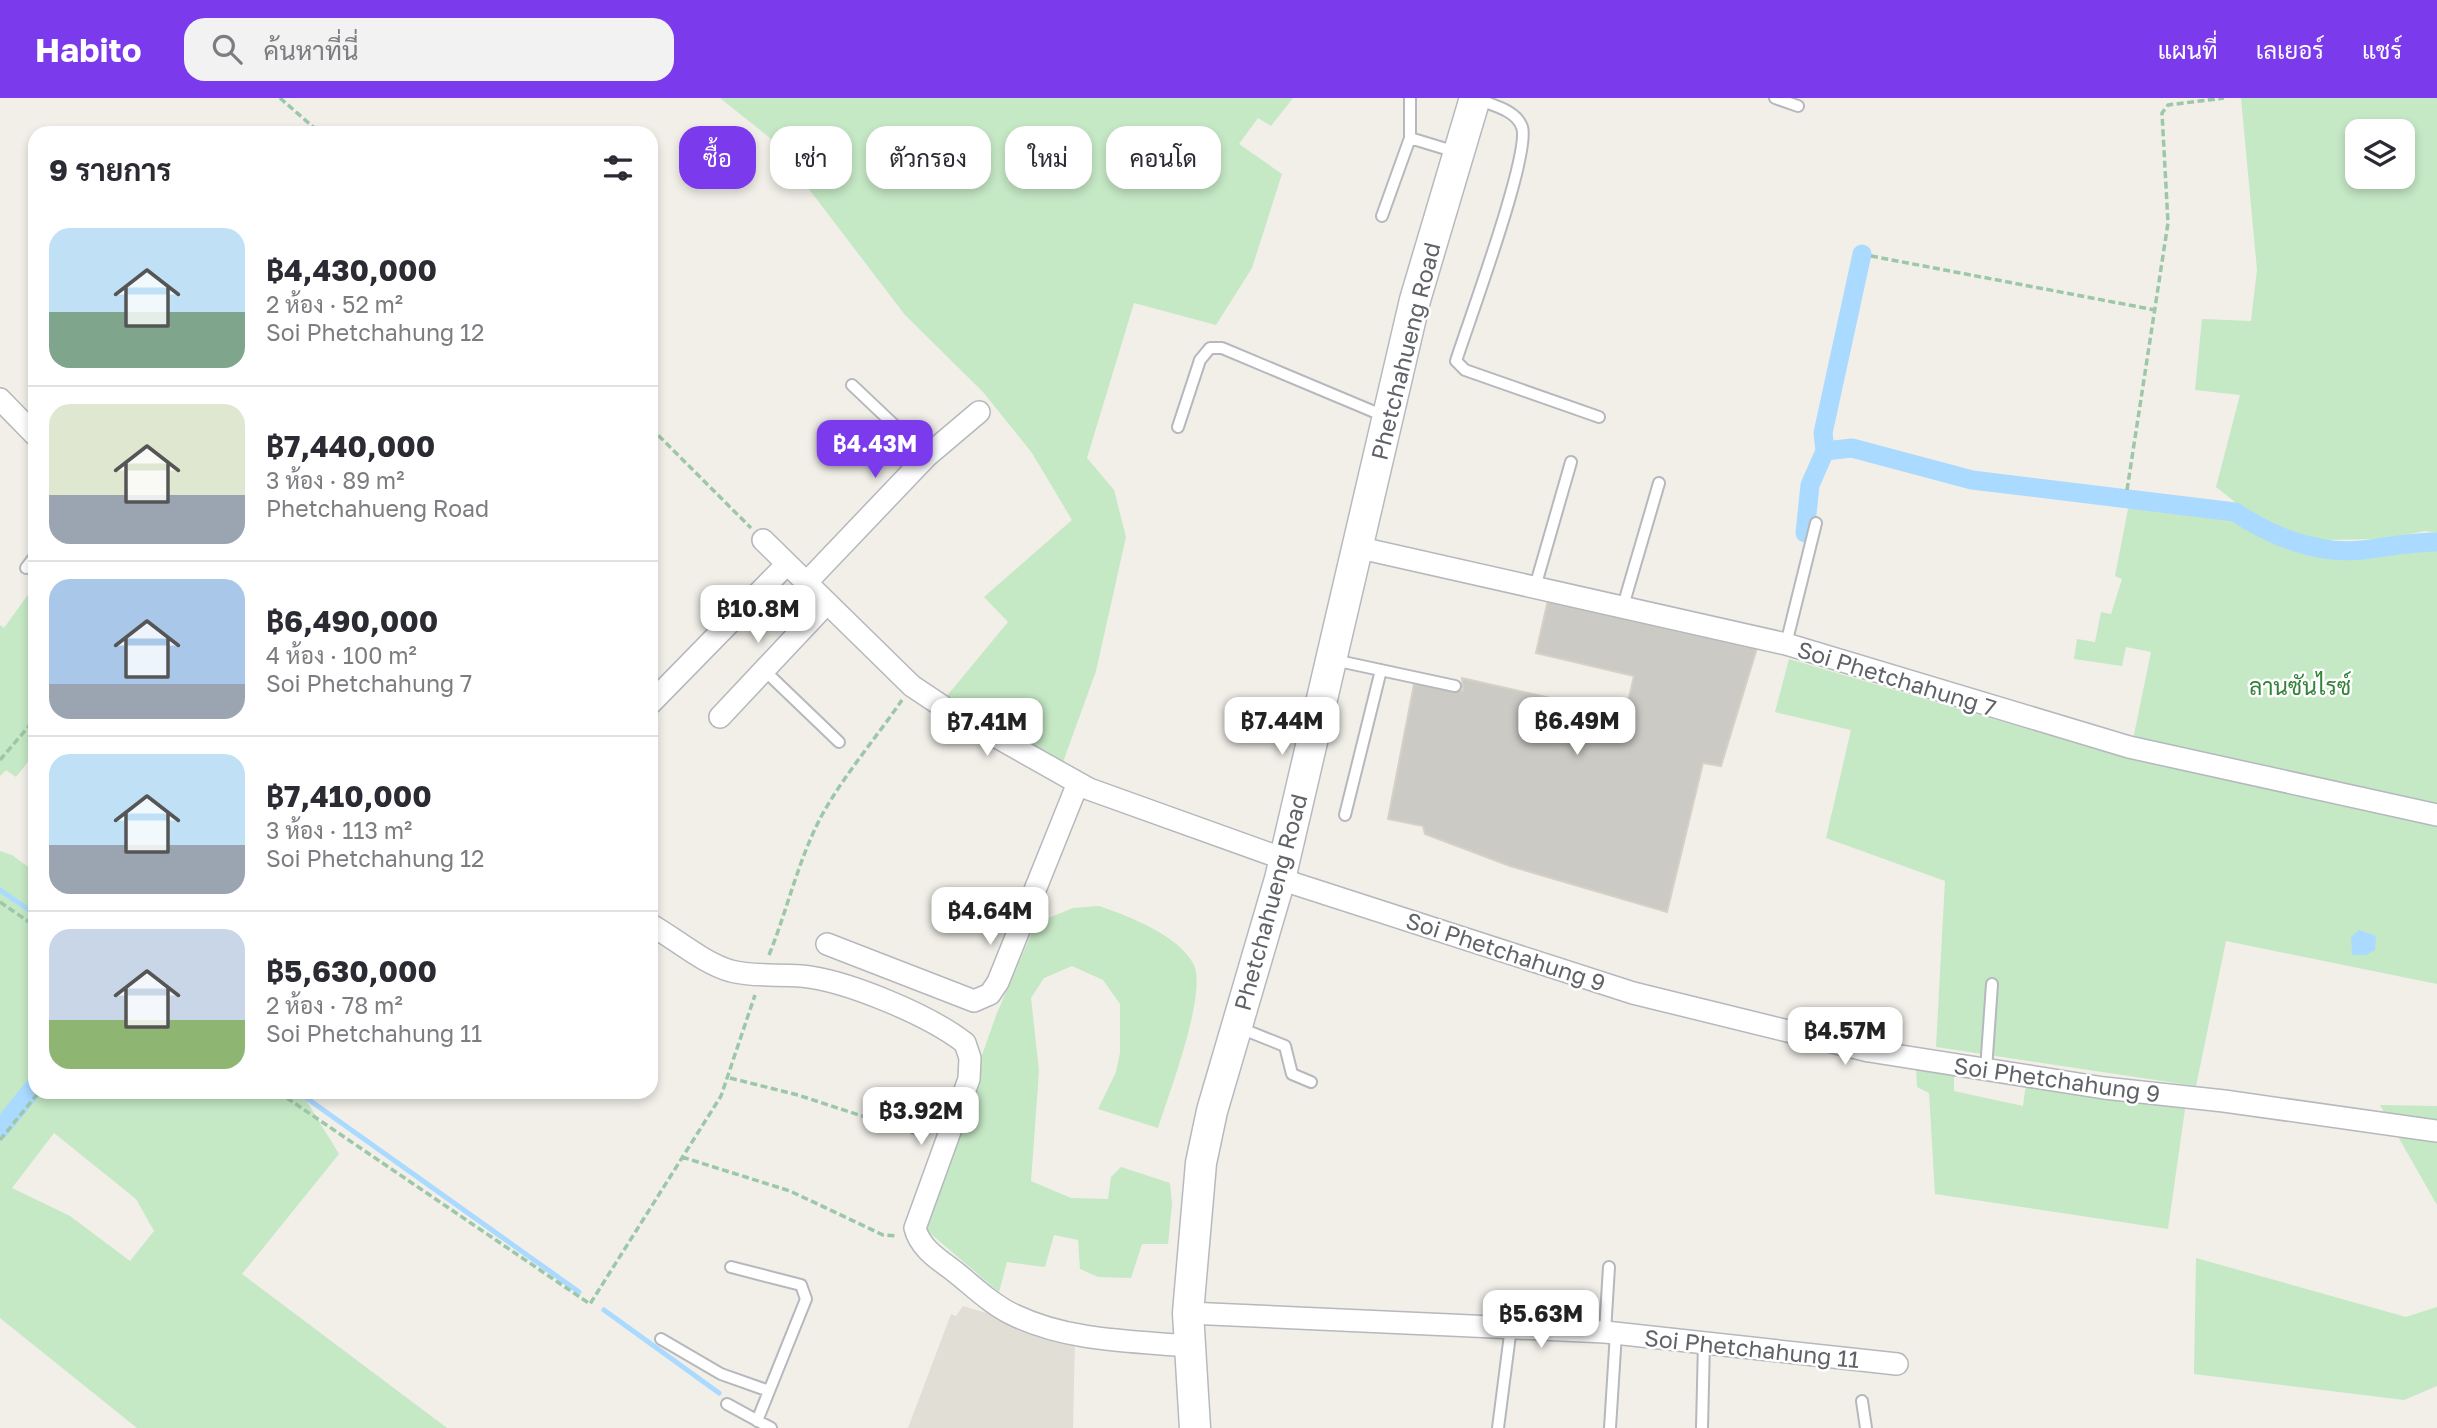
<!DOCTYPE html>
<html lang="th">
<meta charset="utf-8">
<style>
:root{--surface:#fff;--page:#f2f2f3;--text:#2b2b33;--muted:#7c7c81;--line:#e1e1e2;--accent:#7c3aed}
body{margin:0;font-family:"Golos Text",Sarabun,sans-serif;background:var(--page);color:var(--text);height:100vh;display:flex;flex-direction:column;font-size:26px;white-space:nowrap}
*{box-sizing:border-box;margin:0}
p{font-size:23px;color:var(--muted)}
.icon{flex:none;width:38px;height:38px;fill:none;stroke:currentColor;stroke-width:2;stroke-linecap:round;stroke-linejoin:round}
.map{position:relative;flex:1;overflow:hidden}
.drawer{position:absolute;left:28px;top:28px;width:630px;height:973px;display:flex;flex-direction:column;background:var(--surface);border-radius:21px;box-shadow:0 4px 10px #0003}
.drawer>*{flex:none}
.top-card{position:absolute;left:679px;top:28px;width:665px;height:63px;display:flex;gap:14px}
.fabs{position:absolute;left:2345px;top:21px;display:grid;gap:14px}
.fabs a{display:grid;place-items:center;width:70px;height:70px;border-radius:14px;background:var(--surface);box-shadow:0 4px 10px #0003;font-size:35px}
.price{position:absolute;translate:-50% -60px;padding:0 16px;border-radius:14px;background:#fff;color:#222;font-size:23px;line-height:46px;filter:drop-shadow(0 2px 4px #0008)}
.price::after{content:'';position:absolute;left:50%;top:42px;width:21px;height:16px;margin-left:-10px;background:inherit;clip-path:polygon(0 0,100% 0,50% 100%)}
.price.current{background:var(--accent);color:#fff}
ul{padding:0;list-style:none}
li{display:flex;align-items:center;gap:21px;height:175px;padding:0 21px}
li+li{border-top:2px solid var(--line)}
li span{display:grid;place-items:center;flex:none;width:196px;height:140px;border-radius:21px;color:#555}
li>.icon{margin-inline-start:auto}
span .icon{width:84px;height:84px;fill:#fffc;stroke-width:1}
li b{font-size:30px}
h2{display:flex;justify-content:space-between;align-items:center;height:84px;padding:0 21px;font-size:30px}
.pill{padding:0 24px;border-radius:21px;background:var(--surface);box-shadow:0 4px 10px #0003;font-size:24px;line-height:63px}
.pill.current{background:var(--accent);color:#fff}
header{display:flex;align-items:center;gap:42px;box-sizing:border-box;height:98px;padding:0 35px;background:var(--accent);color:#fff}
header strong{font-size:33px}
nav{display:flex;gap:38px;margin-inline-start:auto;font-size:24px}
.search{width:490px;height:63px;background:var(--page);display:flex;align-items:center;gap:18px;box-sizing:border-box;padding:0 24px;border-radius:21px;color:var(--muted);font-size:26px}
.map>svg:first-child{display:block}
.education{fill:#e1ded6}
.green{fill:#c5e8c5;fill-rule:evenodd}
.water{fill:#aadaff}
.lines{fill:none;stroke-linecap:round;stroke-linejoin:round}
.stream{stroke:#aadaff;stroke-width:5}
.canal{stroke:#aadaff;stroke-width:19}
.building{fill:#cccac5;stroke:#d6d1c6;stroke-width:2}
.service-casing{stroke:#b5b8bc;stroke-width:14}
.minor-casing{stroke:#b5b8bc;stroke-width:24}
.secondary-casing{stroke:#b6babf;stroke-width:33}
.path{stroke:#9cc7a9;stroke-width:3.5;stroke-dasharray:7 3.5;stroke-linecap:butt}
.service{stroke:#fff;stroke-width:10}
.minor{stroke:#fff;stroke-width:21}
.secondary{stroke:#fff;stroke-width:30}
.labels{text-anchor:middle;dominant-baseline:central;stroke-width:5;stroke-linejoin:round;paint-order:stroke}
.street-label{font-size:23px;fill:#5f6368;stroke:#fff}
.park-label{font-size:23px;fill:#348238;stroke:#fff}
</style>
<header>
<strong>Habito</strong>
<div class="search"><svg class="icon" aria-label="search" viewBox="0 0 24 24"><circle cx="10" cy="10" r="6"/><path d="M15 15l6 6"/></svg>ค้นหาที่นี่</div>
<nav><a>แผนที่</a><a>เลเยอร์</a><a>แชร์</a></nav>
</header>
<div class="map">
<svg width="2437" height="1330" viewBox="0 0 2437 1330">
<rect width="100%" height="100%" fill="#f1efe8"/>
<path class="education" d="M963,1208l112,33 -2,89h-165l43,-114 5,2z"/>
<path class="green" d="M720,0h573l-22,28 -13,-8 -19,26 43,30 -30,94 -36,57 -82,-22 -47,155 27,32 12,47 -30,134 -33,91 -117,-65 62,-75 -24,-25 88,-77 -40,-67 -49,-61 -78,-77 -135,-177z
M2241,0h196v435l-12,-2 -40,8 -68,1 -53,-15 -48,-38 24,-92 -45,-5 7,-71 49,2 6,-51zM2357,33h46v46h-46z
M2129,406l99,13c25,8 40,25 69,31 47,10 92,-2 140,0v436l-211,-43 -30,145 -260,-39 9,-166 -119,-43 25,-108 -76,-18 14,-53 340,100 22,-107 -25,-5 -4,19 -48,-7 3,-20 18,3 6,-30 10,2 11,-35 -7,-3z
M35,487v168l-19,24 -10,-7 -6,6v-151l4,3z
M0,753l12,4 23,17v220h266l38,62 -97,120 205,154h-310l-137,-110zM54,1035l82,66 18,32 -24,30 -60,-45 -58,-28z
M1099,808c29,10 80,29 95,59 13,30 -26,131 -36,163l-60,-19 18,-37 4,-19v-49l-17,-24 -31,-14 -28,12 -13,20 8,73 -8,110 40,17 37,1 3,-22 10,-10 49,16 2,21 -4,40h-26l-11,34 -33,-1 -18,-8 -2,-29 -24,-5 -9,32 -38,-5 -8,30 -75,-64 1,-13 72,-202 39,-90 37,-15z
M1916,966l38,7v20l69,15 3,-22 160,18 -18,127 -233,-35 -6,-101 -12,-6z
M2380,1007l57,1v99z
M2196,1160l210,59 31,-10v79l-33,14 -210,-26z"/>
<path class="water" d="M2359,832l17,6 -1,14 -9,5h-14l-1,-18z"/>
<g class="lines">
<path class="stream" d="M0,792l35,24
M298,994l281,200
M604,1212l115,83"/>
<path class="canal" d="M1825,353l-2,-18 39,-179
M1805,435l5,-48 15,-34 27,-3 120,32 263,32c36,24 82,43 127,38 25,-3 49,-8 75,-8
M0,1031l35,-43"/>
</g>
<path class="building" d="M1548,502l209,48 -36,118 -18,-3 -36,149 -157,-46 -85,-32 -2,-8 -35,-7 27,-140 48,12 -1,-13 163,37 9,-39 -98,-23z"/>
<g class="lines">
<defs>
<path id="service" d="M1410,0v40
M1775,0l23,8
M1477,1c15,6 39,11 45,28 9,27 -54,196 -66,234l9,9 134,47
M1382,118l28,-78 46,14
M852,287l75,71
M1178,329l22,-67 10,-12h12l162,68
M26,470l9,-12
M1535,489l36,-125
M1623,508l36,-123
M1786,546l30,-121
M1334,562l121,26
M764,572l75,72
M1345,717l36,-145
M1240,930l45,18 7,28 19,8
M1986,972l6,-86
M731,1169l70,18 5,14 -49,122
M1605,1234l4,-65
M661,1241l60,35 48,17
M1862,1303l4,27
M727,1306l44,24
M1498,1330l13,-101
M1610,1330l6,-95
M1702,1330l2,-86"/>
<path id="minor" d="M0,301l35,36
M763,442l149,146 33,22 144,81 195,70
M1356,449l430,97 343,103 308,68
M806,485l121,-127 52,-44
M651,605l136,-139
M720,619l107,-114
M1280,781l353,114 236,58 235,37 120,13 213,30
M651,827c25,14 52,38 80,46 23,6 46,3 70,5 45,4 128,39 164,67l5,15 -1,21 -54,149c5,20 23,31 39,43 19,15 38,34 60,44 54,26 116,26 174,31
M827,846l147,57 16,-7 8,-12 80,-199
M1188,1215l417,19 292,32"/>
<path id="secondary" d="M1195,1330l-7,-115 13,-150 11,-52 68,-232 135,-579 60,-202"/>
</defs>
<use href="#service" class="service-casing"/>
<use href="#minor" class="minor-casing"/>
<use href="#secondary" class="secondary-casing"/>
<path class="path" d="M280,0l40,35
M1871,158l284,54
M651,330l100,100
M2127,392l41,-267 -6,-110 6,-8 56,-7
M0,662l35,-41
M0,804l35,24
M769,857c19,-47 29,-95 53,-140 22,-40 54,-77 80,-115
M730,980l68,17 128,42
M278,994l312,212 131,-208 34,-101
M0,1042l39,-48
M682,1059l108,34 93,44 14,1"/>
<use href="#service" class="service"/>
<use href="#minor" class="minor"/>
<use href="#secondary" class="secondary"/>
</g>
<g class="labels">
<g class="street-label">
<text transform="translate(1405 253) rotate(-76)">Phetchahueng Road</text>
<text transform="translate(1897 580) rotate(17)">Soi Phetchahung 7</text>
<text transform="translate(1270 804) rotate(-75)">Phetchahueng Road</text>
<text transform="translate(1506 853) rotate(18)">Soi Phetchahung 9</text>
<text transform="translate(2057 981) rotate(8)">Soi Phetchahung 9</text>
<text transform="translate(1752 1250) rotate(6)">Soi Phetchahung 11</text>
</g>
<g class="park-label">
<text x="2300" y="588">ลานซันไรซ์</text>
</g>
</g>
</svg>
<div class="fabs">
<a><svg class="icon" aria-label="layers" viewBox="0 0 24 24"><path d="M12 4l9 5-9 5-9-5zM3 14l9 5 9-5"/></svg></a>
</div>
<b class="price current" style="left:875px;top:382px">฿4.43M</b>
<b class="price" style="left:758px;top:547px">฿10.8M</b>
<b class="price" style="left:1282px;top:659px">฿7.44M</b>
<b class="price" style="left:1577px;top:659px">฿6.49M</b>
<b class="price" style="left:987px;top:660px">฿7.41M</b>
<b class="price" style="left:990px;top:849px">฿4.64M</b>
<b class="price" style="left:1845px;top:969px">฿4.57M</b>
<b class="price" style="left:921px;top:1049px">฿3.92M</b>
<b class="price" style="left:1541px;top:1252px">฿5.63M</b>
<div class="top-card">
<a class="pill current">ซื้อ</a>
<a class="pill">เช่า</a>
<a class="pill">ตัวกรอง</a>
<a class="pill">ใหม่</a>
<a class="pill">คอนโด</a>
</div>
<section class="drawer">
<h2>9 รายการ<svg class="icon" aria-label="filters" viewBox="0 0 24 24"><path d="M4 7h16M4 17h16"/><circle cx="9" cy="7" r="2"/><circle cx="15" cy="17" r="2"/></svg></h2>
<ul>
<li><span style="background:linear-gradient(#bfe0f5 60%,#7fa58c 0)"><svg class="icon" aria-label="home" viewBox="0 0 24 24"><path d="M3 11l9-7 9 7M6 9v11h12V9"/></svg></span><div><b>฿4,430,000</b><p>2 ห้อง · 52 m²</p><p>Soi Phetchahung 12</p></div></li>
<li><span style="background:linear-gradient(#dfe7d0 65%,#9aa5b1 0)"><svg class="icon" aria-label="home" viewBox="0 0 24 24"><path d="M3 11l9-7 9 7M6 9v11h12V9"/></svg></span><div><b>฿7,440,000</b><p>3 ห้อง · 89 m²</p><p>Phetchahueng Road</p></div></li>
<li><span style="background:linear-gradient(#a9c7e8 75%,#9aa5b1 0)"><svg class="icon" aria-label="home" viewBox="0 0 24 24"><path d="M3 11l9-7 9 7M6 9v11h12V9"/></svg></span><div><b>฿6,490,000</b><p>4 ห้อง · 100 m²</p><p>Soi Phetchahung 7</p></div></li>
<li><span style="background:linear-gradient(#bfe0f5 65%,#9aa5b1 0)"><svg class="icon" aria-label="home" viewBox="0 0 24 24"><path d="M3 11l9-7 9 7M6 9v11h12V9"/></svg></span><div><b>฿7,410,000</b><p>3 ห้อง · 113 m²</p><p>Soi Phetchahung 12</p></div></li>
<li><span style="background:linear-gradient(#c9d6e8 65%,#8fb573 0)"><svg class="icon" aria-label="home" viewBox="0 0 24 24"><path d="M3 11l9-7 9 7M6 9v11h12V9"/></svg></span><div><b>฿5,630,000</b><p>2 ห้อง · 78 m²</p><p>Soi Phetchahung 11</p></div></li>
</ul>
</section>
</div>
